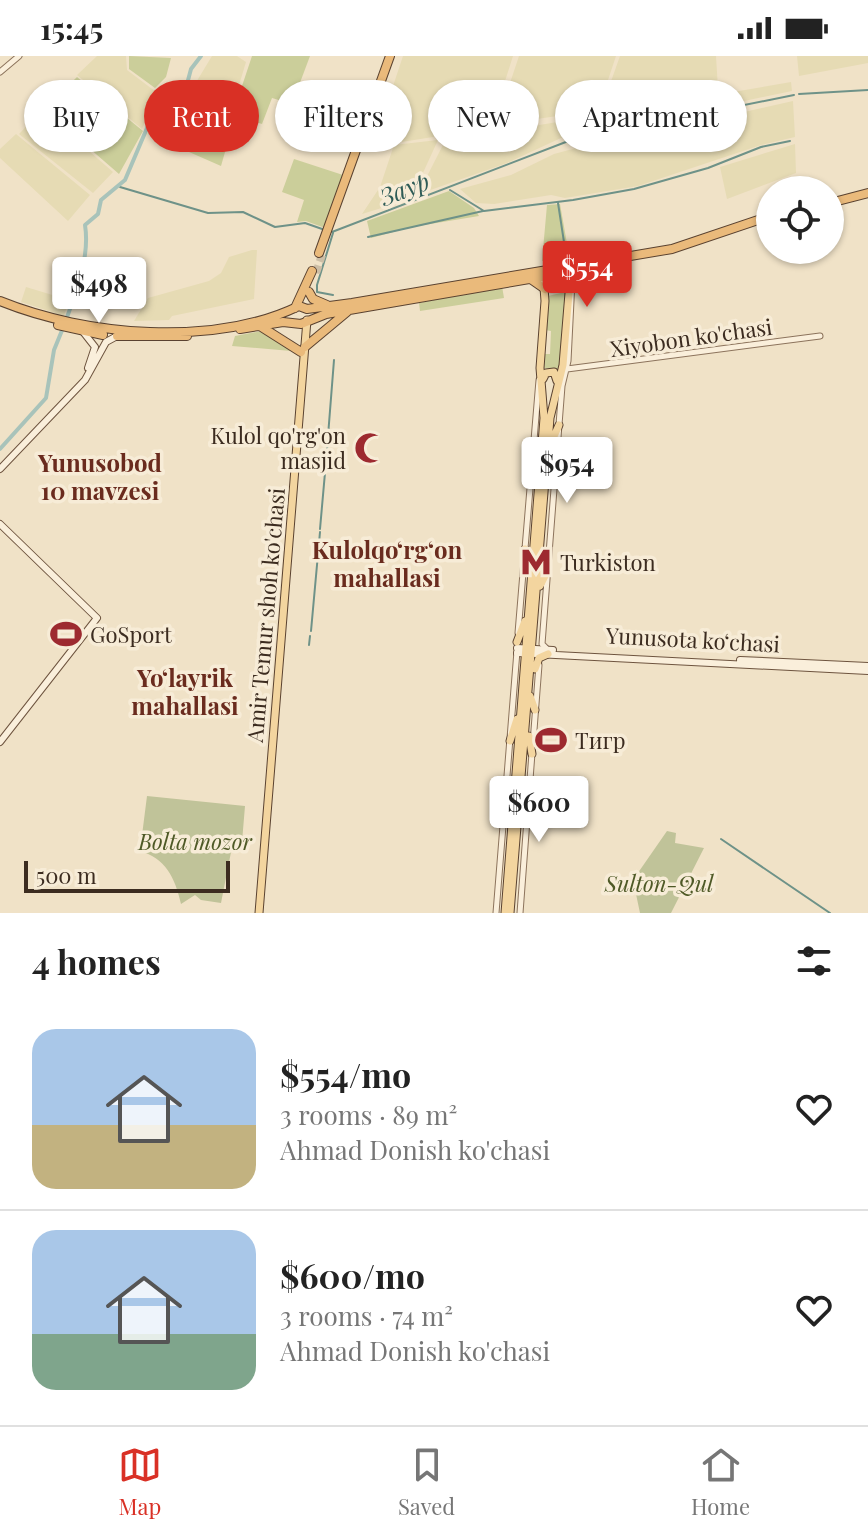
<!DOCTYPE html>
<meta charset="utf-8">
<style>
:root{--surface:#fff;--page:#f6f6f6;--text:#222;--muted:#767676;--line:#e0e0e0;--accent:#d93025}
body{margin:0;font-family:"Playfair Display",serif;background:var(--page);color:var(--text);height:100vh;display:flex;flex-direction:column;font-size:30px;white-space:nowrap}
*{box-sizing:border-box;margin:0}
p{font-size:26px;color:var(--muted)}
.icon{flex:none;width:44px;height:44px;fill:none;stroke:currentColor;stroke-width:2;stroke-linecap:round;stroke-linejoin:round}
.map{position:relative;height:857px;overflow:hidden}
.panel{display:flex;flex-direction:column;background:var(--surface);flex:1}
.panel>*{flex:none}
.banner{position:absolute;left:24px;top:24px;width:820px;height:72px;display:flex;gap:16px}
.tools{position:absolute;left:756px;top:120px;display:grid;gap:16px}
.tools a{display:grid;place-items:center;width:88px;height:88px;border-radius:50%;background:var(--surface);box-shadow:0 2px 6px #0004;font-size:40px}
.scale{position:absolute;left:24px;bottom:20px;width:206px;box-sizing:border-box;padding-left:8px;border:4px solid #3c2c20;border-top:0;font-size:22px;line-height:28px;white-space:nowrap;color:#3c2c20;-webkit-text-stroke:6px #f7ecd7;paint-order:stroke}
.price{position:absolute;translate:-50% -68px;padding:0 18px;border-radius:8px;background:#fff;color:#222;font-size:26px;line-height:52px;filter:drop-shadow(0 2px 4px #0008)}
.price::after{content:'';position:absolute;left:50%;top:48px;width:24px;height:18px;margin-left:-12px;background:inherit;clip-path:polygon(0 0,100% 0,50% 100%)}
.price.active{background:var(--accent);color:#fff}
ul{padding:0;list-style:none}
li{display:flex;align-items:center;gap:24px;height:200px;padding:0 32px}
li+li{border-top:2px solid var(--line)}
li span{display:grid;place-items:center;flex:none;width:224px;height:160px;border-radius:24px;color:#555}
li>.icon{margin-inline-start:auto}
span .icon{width:96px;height:96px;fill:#fffc;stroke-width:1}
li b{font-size:34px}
h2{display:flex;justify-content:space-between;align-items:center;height:96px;padding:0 32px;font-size:34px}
.tag{padding:0 28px;border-radius:36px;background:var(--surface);box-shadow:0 2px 6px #0004;font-size:28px;line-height:72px}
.tag.active{background:var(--accent);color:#fff}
.status{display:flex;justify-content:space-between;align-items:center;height:56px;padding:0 40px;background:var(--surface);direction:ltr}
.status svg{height:22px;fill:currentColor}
.tab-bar{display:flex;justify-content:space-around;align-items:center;height:112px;border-top:2px solid var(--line);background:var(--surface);font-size:22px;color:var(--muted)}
.tab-bar a{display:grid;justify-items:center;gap:4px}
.tab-bar .active{color:var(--accent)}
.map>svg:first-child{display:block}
.farmland{fill:#e6dbb4}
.green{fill:#cbce9a}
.cemetery{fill:#c0c399}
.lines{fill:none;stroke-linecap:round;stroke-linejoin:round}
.stream{stroke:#6e9288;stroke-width:2}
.canal{stroke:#a8c3ba;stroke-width:4}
.trunk-tunnel{stroke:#ccbea6;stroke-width:8;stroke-dasharray:8 4;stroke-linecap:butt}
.tertiary-casing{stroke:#8c735c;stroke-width:7}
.secondary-casing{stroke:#6e543f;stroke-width:8}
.primary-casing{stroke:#5a4230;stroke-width:9}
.trunk-casing{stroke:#5a4230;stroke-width:10}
.tertiary{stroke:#faefdb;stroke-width:5}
.secondary{stroke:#faefdb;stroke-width:6}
.primary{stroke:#f3d59f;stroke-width:7}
.trunk{stroke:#eaba7b;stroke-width:8}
.labels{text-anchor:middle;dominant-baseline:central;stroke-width:7;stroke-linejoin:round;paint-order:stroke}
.street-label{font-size:22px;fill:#3c2c20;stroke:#f7ecd7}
.poi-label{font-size:22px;fill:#3c2c20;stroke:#f7ecd7;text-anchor:start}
.park-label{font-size:22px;font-style:italic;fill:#4e5926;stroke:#f7ecd7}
.water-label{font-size:24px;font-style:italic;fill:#2f5c57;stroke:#f7ecd7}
.neighbourhood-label{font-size:24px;font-weight:bold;fill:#6a2b1e;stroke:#f7ecd7}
</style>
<div class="status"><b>15:45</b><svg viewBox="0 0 49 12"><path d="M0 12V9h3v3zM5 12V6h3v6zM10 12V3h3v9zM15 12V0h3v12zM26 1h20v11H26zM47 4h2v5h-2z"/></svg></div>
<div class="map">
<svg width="868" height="857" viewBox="0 0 868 857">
<rect width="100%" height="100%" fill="#f0e2c7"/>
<path class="farmland" d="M97,0h29l1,14 41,31 -19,11 -7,17 -65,-54z
M212,0h25l9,6 -13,43 -41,-16z
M403,0h110l-23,72 -95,15 13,-38 -22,2z
M519,0h97l-18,54 -102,15z
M620,0h96l2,33 -111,19 -3,-7z
M797,0h71v7l-69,13z
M791,26l1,9 -62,13 -105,17 -3,-10z
M793,45l2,36 -34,8 -123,41 -73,12 -14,-3 -57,9 -18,-1 -16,-14 51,-14 43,-21 115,-31 40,-3z
M42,54l71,62 -20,21 -74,-59z
M605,58l-3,14 -41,10 -54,25 -85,30 -1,-5 24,-47z
M16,78l74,61 -22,26 -68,-63v-9z
M438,84l-27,59 -49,15 18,-27 14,-42z
M795,88l1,29 -69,26 -7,-32z
M252,194h5l-3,49 -82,17 -3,4 -35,1 14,-23 61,-17 12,-8 8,-16z
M26,231l43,13 -5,16 -43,-14z"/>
<path class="green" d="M129,0l42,2 -5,19 -11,11 -26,-19z
M252,0h58l-18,48 -20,-6 -10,26 -23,-7 1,-7 -5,-3z
M77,21l66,54 -24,43 -75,-65z
M180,44l54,21 -13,45 -73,-32 9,-15z
M294,103l49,16 -18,53 -19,-7 -9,1 7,-22 -22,-8z
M449,135l25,17 5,8 -67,11 -41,11 -4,-17z
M560,148l9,51 -27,6 5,-56z
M502,230l2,12 -84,13 -1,-8z
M565,236l2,2 -7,80 -4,-5 -14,-1 1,-14h7l1,-23 -6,-1 3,-34z
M262,275l31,17 -2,3 -59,-5 3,-10z"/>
<path class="cemetery" d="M147,740l98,10 -3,36h-9l-12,61 -20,-3 -6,-5 -14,9c-6,-27 -16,-46 -41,-53z
M667,775l9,2 -1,10 29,5 -33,65h-31l-7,-33z"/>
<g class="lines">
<path class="stream" d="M799,38l69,-4
M120,131l88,26 35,-1 32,15 30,-4 20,7
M450,134l34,21 89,-11 61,-11 74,-21 53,-21 29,-6
M332,176l239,-92 223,-45
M368,181l115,-26
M546,202l20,-3 -8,-52
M333,239l-16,-3v-7l16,-52
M328,380l6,-76
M320,473l8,-90
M311,575l9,-99
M309,589l1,-9
M721,783l109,74"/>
<path class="canal" d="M66,264c11,-30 24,-64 19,-95l13,-11 3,-14 24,-20 25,-59 37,-37 4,-15 10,-13
M0,393l46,-51 8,-48 9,-22"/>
<path class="trunk-tunnel" d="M316,217l6,-18"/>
<defs>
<path id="tertiary" d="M0,16l19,-16
M567,313l253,-33
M518,577l21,-253
M548,594l-6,-6 20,-258 6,-25 4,-80
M533,687l6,-78
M496,857l21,-262
M520,857l12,-160"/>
<path id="secondary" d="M84,277l11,14 -7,21
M0,413l85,-89 21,-38 11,-6
M0,468l97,94 -97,124
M517,592l36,2
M517,597l351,18
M740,604l128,6"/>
<path id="primary" d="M543,323l3,-6 8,-1 3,9
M551,387l8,-18
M525,493l4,21
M540,530l7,-14
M517,586l8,-21
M535,613l4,-11 9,-4
M530,640l5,14
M529,680l3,18
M510,685l7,-22
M259,857l48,-593
M505,857l39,-495 -4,-50 5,-67 -2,-27
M510,857l40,-495 13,-53 8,-96"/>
<path id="trunk" d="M830,147l38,-10
M319,197l71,-197
M532,224l13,9
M309,236l4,7 14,6
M0,245c86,35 214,46 299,5l8,3 45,-6 320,-54 98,-33
M295,252l17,-37
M58,269l45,10
M260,270l41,26
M240,273l43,-7 18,2 25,-10 250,-43
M117,280h70
M305,291l42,-35"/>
</defs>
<use href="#tertiary" class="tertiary-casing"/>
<use href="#secondary" class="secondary-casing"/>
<use href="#primary" class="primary-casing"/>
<use href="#trunk" class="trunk-casing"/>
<use href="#tertiary" class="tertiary"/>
<use href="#secondary" class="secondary"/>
<use href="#primary" class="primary"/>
<use href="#trunk" class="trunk"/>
</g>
<defs>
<symbol id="mosque-bare" viewBox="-9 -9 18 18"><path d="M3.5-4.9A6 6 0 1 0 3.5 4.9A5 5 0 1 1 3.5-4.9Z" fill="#9d2a30" stroke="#f7ecd7" stroke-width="2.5" paint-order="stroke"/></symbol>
<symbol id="metro-bare" viewBox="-9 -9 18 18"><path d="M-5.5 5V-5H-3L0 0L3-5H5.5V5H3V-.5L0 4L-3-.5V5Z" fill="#9d2a30" stroke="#f7ecd7" stroke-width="2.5" paint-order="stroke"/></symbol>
<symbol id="stadium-bare" viewBox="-9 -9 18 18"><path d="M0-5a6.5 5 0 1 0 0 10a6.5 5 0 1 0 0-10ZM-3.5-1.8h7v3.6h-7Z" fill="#9d2a30" stroke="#f7ecd7" stroke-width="2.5" paint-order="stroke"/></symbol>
</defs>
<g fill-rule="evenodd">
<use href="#mosque-bare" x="348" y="370" width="44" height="44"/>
<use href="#metro-bare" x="514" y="484" width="44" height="44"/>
<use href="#stadium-bare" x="44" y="556" width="44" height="44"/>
<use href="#stadium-bare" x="529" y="662" width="44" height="44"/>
</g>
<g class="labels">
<g class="street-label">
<text transform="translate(691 281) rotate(-8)">Xiyobon ko'chasi</text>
<text transform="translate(265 559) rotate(-85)">Amir Temur shoh ko'chasi</text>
<text transform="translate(693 583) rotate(3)">Yunusota koʻchasi</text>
</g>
<g class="poi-label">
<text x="346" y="379" text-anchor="end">Kulol qo'rg'on<tspan x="346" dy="25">masjid</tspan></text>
<text x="560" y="506">Turkiston</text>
<text x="90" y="578">GoSport</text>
<text x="575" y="684">Тигр</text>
</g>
<g class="park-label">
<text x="195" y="785">Bolta mozor</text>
<text x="659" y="827">Sulton-Qul</text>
</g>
<g class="water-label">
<text transform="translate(404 132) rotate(-21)">Заур</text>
</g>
<g class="neighbourhood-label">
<text x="100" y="406">Yunusobod<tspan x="100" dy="28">10 mavzesi</tspan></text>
<text x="387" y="493">Kulolqoʻrgʻon<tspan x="387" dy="28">mahallasi</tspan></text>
<text x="185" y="621">Yoʻlayrik<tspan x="185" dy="28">mahallasi</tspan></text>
</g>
</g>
</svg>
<div class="tools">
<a><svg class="icon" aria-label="locate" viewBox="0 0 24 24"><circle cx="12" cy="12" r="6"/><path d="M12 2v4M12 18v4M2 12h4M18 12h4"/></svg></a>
</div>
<div class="scale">500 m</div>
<b class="price active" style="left:587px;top:253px">$554</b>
<b class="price" style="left:99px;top:269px">$498</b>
<b class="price" style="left:567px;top:449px">$954</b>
<b class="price" style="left:539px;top:788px">$600</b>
<div class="banner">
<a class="tag">Buy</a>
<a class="tag active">Rent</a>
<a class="tag">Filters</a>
<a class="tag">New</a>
<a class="tag">Apartment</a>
</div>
</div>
<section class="panel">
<h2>4 homes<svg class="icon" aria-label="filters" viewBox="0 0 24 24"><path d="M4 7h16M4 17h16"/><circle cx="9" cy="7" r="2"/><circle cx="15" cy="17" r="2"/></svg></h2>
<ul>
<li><span style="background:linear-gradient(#a9c7e8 60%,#c2b280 0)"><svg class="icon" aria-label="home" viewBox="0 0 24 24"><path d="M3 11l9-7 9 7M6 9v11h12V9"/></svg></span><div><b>$554/mo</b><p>3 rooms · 89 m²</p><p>Ahmad Donish ko'chasi</p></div><svg class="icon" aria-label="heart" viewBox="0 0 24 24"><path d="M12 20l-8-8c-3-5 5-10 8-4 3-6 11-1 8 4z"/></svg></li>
<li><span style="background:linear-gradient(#a9c7e8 65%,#7fa58c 0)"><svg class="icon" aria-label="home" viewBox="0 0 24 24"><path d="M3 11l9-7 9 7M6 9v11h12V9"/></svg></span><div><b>$600/mo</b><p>3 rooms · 74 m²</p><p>Ahmad Donish ko'chasi</p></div><svg class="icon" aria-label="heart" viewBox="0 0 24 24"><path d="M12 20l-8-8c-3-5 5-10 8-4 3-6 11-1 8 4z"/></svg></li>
</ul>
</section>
<nav class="tab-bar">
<a class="active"><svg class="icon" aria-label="map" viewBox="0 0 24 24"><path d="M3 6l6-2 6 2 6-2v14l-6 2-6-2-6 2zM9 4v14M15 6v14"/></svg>Map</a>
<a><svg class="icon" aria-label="saved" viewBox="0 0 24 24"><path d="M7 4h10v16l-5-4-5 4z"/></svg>Saved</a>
<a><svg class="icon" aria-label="home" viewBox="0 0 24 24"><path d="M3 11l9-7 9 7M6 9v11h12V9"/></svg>Home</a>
</nav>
